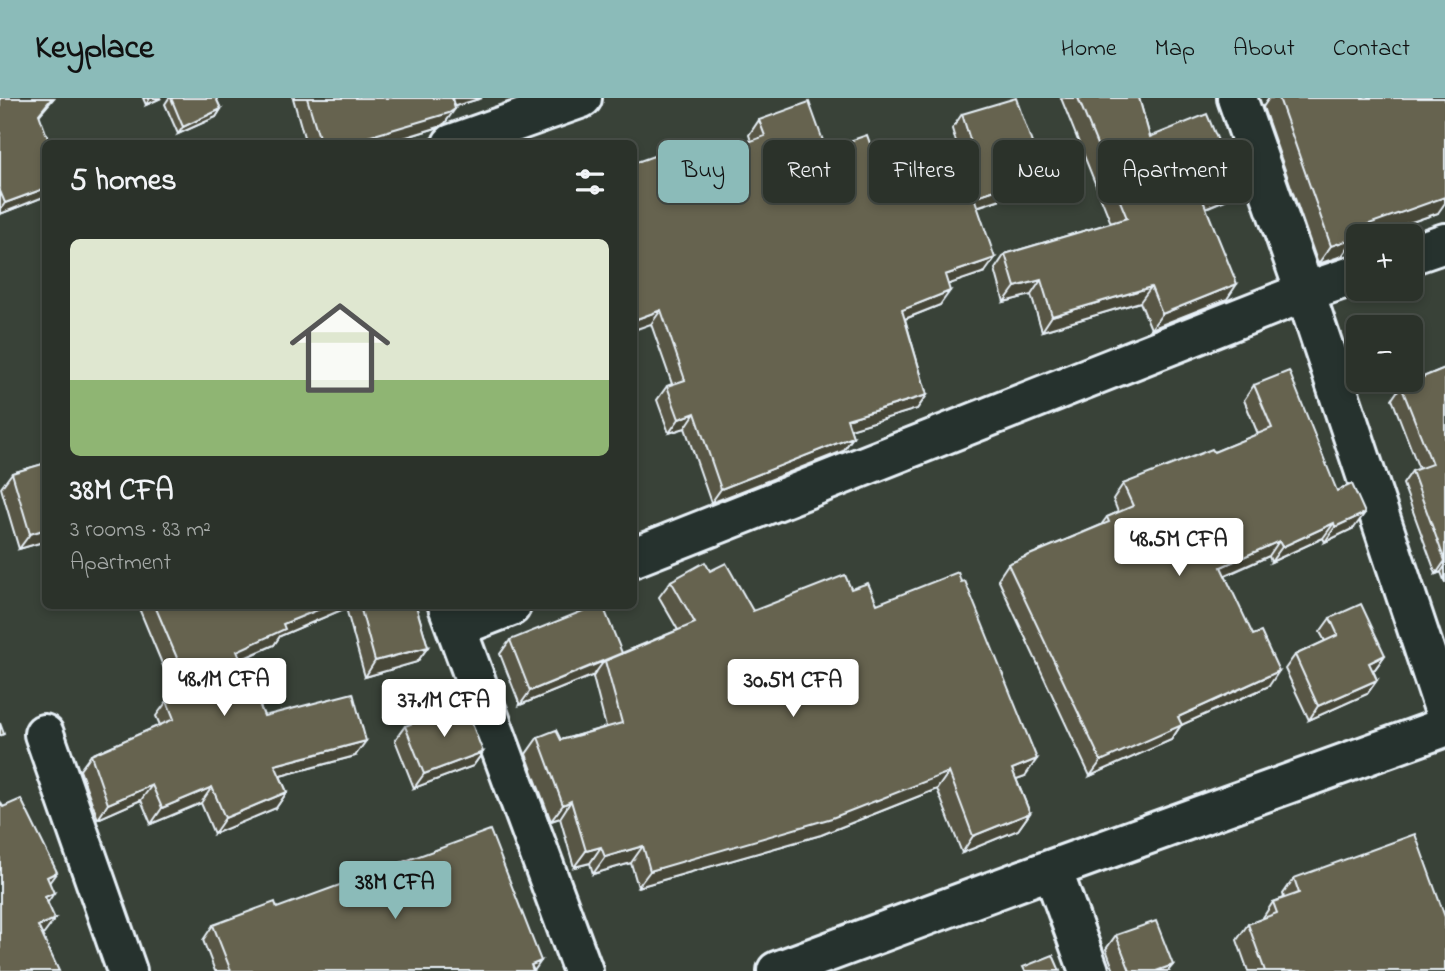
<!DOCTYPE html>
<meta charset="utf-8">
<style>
:root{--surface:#2b322a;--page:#333a32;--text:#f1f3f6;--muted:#a6aaa8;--line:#474d47;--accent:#8bbbb9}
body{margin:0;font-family:"Indie Flower",sans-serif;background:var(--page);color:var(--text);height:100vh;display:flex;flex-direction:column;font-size:26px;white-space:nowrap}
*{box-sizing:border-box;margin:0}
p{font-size:23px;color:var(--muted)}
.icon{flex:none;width:38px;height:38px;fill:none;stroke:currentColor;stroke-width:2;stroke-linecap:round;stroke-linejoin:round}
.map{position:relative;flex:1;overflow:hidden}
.details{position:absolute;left:42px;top:42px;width:595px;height:469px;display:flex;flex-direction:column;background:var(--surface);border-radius:10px;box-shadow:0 4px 10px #0003,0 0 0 2px var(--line)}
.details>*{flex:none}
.top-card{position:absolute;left:658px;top:42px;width:665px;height:63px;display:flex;gap:14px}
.buttons{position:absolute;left:1346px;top:126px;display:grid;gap:14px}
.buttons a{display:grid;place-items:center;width:77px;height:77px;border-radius:10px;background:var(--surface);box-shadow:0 4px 10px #0003,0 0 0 2px var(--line);font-size:35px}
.price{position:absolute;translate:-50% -60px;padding:0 16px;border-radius:7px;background:#fff;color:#222;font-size:23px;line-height:46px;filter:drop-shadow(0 2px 4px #0008)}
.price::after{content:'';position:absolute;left:50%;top:42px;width:21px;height:16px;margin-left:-10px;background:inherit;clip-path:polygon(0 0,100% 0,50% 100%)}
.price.current{background:var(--accent);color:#111}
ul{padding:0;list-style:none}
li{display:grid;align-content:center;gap:14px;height:371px;padding:0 28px}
li span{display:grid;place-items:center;height:217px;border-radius:10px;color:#555}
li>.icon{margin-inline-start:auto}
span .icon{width:126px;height:126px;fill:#fffc;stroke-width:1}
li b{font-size:30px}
h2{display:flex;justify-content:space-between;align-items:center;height:84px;padding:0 28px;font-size:30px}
.pill{padding:0 24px;border-radius:10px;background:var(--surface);box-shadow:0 4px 10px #0003,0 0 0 2px var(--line);font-size:24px;line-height:63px}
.pill.current{background:var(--accent);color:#111}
header{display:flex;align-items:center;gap:42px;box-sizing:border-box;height:98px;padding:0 35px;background:var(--accent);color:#111}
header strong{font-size:33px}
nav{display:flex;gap:38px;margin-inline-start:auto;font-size:24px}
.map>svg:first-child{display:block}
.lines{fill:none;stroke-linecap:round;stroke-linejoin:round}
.minor-casing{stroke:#e8f1f8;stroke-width:44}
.minor{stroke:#26332d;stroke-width:38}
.wall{fill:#585645;stroke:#e8f1f8;stroke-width:2}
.shaded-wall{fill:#474638;stroke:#e8f1f8;stroke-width:2}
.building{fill:#666450;stroke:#e8f1f8;stroke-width:2}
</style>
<header>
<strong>Keyplace</strong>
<nav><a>Home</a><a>Map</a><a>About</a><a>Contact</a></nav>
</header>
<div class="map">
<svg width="1445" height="873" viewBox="0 0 1445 873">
<rect width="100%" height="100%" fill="#394238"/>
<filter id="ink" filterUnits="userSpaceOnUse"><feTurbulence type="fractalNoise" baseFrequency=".0143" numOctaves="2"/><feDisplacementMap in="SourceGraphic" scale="14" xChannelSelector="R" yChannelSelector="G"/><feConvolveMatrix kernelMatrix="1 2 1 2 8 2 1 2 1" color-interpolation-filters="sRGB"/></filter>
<g filter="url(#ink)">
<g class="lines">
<defs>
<path id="minor" d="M1237,0l68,194 140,420
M452,46l130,-46
M1410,157l35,-12
M634,459l671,-265 53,-18
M448,508l135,365
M457,529l54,-21
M44,636l83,237
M1052,771l37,102
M777,873l275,-102 393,-142"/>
</defs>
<use href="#minor" class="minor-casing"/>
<use href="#minor" class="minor"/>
</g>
<path class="wall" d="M0,0l39,18 7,28v52l-46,18z
M143,0h18l-15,7z
M169,0h47l5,11 -5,8 -38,17 -13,-30z
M293,0h189l-27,8 -10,17 -6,4 -55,17h-78z
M1061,0h78l11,39 75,63 -19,8 21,91 -76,30 -11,-27 -98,29 -11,-36 -27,7 -9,-33 10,-15 106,-31z
M1269,0h176l-7,115 -87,30 -9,13 -24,8 -55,-157z
M962,16l72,74 -57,19 8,65 -37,12 -8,21 -35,14 22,76 -10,14 -67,20 3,8 -10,14 -132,52 -26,-75 -16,5 -12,-33 10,-14 5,-2 -21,-60 43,-162 57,-21 -2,-6 10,-15 67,29 56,28 76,-29 -6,-19z
M1445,270v215l-4,-11 -5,2 -33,-90 9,-13 7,-2 -27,-70 9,-13z
M1254,287l83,106 17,37 -29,14 -2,-4 -52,24 -2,-6 -44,20 44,110 -88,39 -10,15 -81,36 -92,-197 10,-15 93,-39 6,-8 11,-5 -5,-13 10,-15 91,-32 44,-18 -14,-34z
M46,365v78l-27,8 -18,-61 11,-15z
M710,473l43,40 98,-22 26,15 148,172 -9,3 14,34 -12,17 -56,23 -25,-64 -116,46 -183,52 -7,-24 -38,11 -3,-11 -16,4 -14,-49 -9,3 -25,-67 12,-17 23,3 45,-13 -13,-50 1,-2 -74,30 -20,-51 10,-14 112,13 56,-23 -19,-33 12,-16z
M138,508h278l12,41 -11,15 -52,15 -19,-69 -66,28 -6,9 -33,15 23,56 91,40 -75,20 7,16 -11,16 -62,26 -13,-31 -50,21 -10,-24 -43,19 -18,-49 11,-15 69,-30 -4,-9 11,-15 9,-4z
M1330,520l55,37 -10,14 -2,1 4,10 -10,14 -58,26 -24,-51 10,-14 30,-14 -5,-9z
M405,628l78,26 -10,14 -59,22 -19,-48z
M1294,780l151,93h-197l-11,-31 11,-16 14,-5 11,-17 11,-4 -1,-4z
M277,810l256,63h-318l-12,-31 10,-15z
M1116,837l52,36h-54l-8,-22z"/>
<path class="shaded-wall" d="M52,0h2l-24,28 9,-12z
M150,0h11l-15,7z
M450,0h32l-40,12z
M221,11l-5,8 -38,17 5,-7z
M455,11l-10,14 -6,4 -55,17h-40z
M1043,76l-9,14 -70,23 10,-14z
M1236,87l-11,15 -33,13 10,-15z
M1445,89v16l-7,10 -67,23h-13v5l-7,2 -9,13 -24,8 13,-18 21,-16z
M46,90v8l-46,18v-4l5,-7z
M995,160l-10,14 -50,17 10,-14z
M1041,182l-10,15 -27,7 11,-15z
M1237,186l-10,15 -76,30 11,-15z
M1151,189l-11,15 -98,29 10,-15z
M950,193l-10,14 -48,19 10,-14z
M661,212l-10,14 -17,6v-10z
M927,297l-10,14 -80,24 10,-14z
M695,315l-10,15 -16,5 10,-14z
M853,339l-10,14 -132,52 10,-14z
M1365,415l-11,15 -29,14 10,-15z
M1334,425l-11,15 -52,24 11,-15z
M46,431v12l-27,8 11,-15z
M1279,443l-10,15 -59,26 11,-15z
M1445,463v5l-4,6 -5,2z
M327,508h20l-1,2 -66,28 -6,9 -48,21 11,-15 46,-27z
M428,549l-11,15 -52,15 10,-16z
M1385,557l-10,14 -16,8 10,-14z
M604,563l-10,14 -74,30 10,-14z
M1279,573l-10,15 -88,39 -10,15 -81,36 11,-15 77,-44z
M1377,582l-10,14 -58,26 9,-14z
M366,643l-11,15 -90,24 10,-15z
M483,654l-10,14 -59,22 10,-14z
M1037,661l-12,17 -25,9 12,-16z
M949,674l-12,17 -116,46 -183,52 12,-16z
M152,687l-11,15 -43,19 10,-15z
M212,689l-11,16 -50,21 11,-16z
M287,694l-11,16 -62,26 11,-16z
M571,703l-11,17 -9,3 12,-16z
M1030,715l-12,17 -56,23 11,-17z
M643,748l-12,17 -38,11 12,-17z
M601,749l-11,16 -16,4 12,-16z
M57,774l-11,15 1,-10z
M54,795l-10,15 1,-11z
M55,821l-11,15 -16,7 10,-15z
M541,863l-7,10 -3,-6z
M1173,867l-5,6h-12z"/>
<path class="building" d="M0,0h52l-13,16 11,30h-4v44l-41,15 -5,-12z
M171,0h45l5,11 -38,18z
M307,0h145l3,11 -6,4 -105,31h-23z
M1016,0l27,76 -69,23 21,61 -50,17 5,16 -48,19 25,85 -80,24 6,18 -132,52 -26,-76 -16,6 -12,-33 18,-6 -24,-70 -27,10v-157l31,-11 2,6 23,-8 4,12 71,-26 -6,-16 50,-18 17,47 41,-14 15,42 89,-34 -9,-29z
M1078,0h61l11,39 57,-23 29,71 -34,13 35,86 -75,30 -11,-27 -99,29 -11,-36 -26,7 -10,-33 122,-36z
M1279,0h166v99l-93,33 3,8 -24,8z
M1445,270v193l-33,-90 20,-7 -31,-78z
M1289,273l48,120 15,-7 13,29 -30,14 -1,-4 -52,24 -3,-6 -58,26 32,68 8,-3 18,39 -101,46 4,8 -81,36 -93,-197 101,-42 -2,-5 26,-11 -10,-22 89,-35 2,3 58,-24 -18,-43z
M46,365v66l-16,5 -18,-61z
M705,464l5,9 16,-8 27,48 92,-36 6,14 17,-6 9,21 81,-32 3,10 4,-1 72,178 -25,10 18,44 -57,23 -24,-64 -117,46 -182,53 -7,-25 -38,11 -4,-10 -15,4 -15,-50 -8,4 -25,-68 18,-7 5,10 61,-17 -17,-62 90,-38 -24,-42z
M1361,506l24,51 -16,8 8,17 -59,26 -23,-51 43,-20 -8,-17z
M155,508h172l-44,18 2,5 -48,22 27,65 89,-23 13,48 -91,24 12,27 -62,26 -13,-31 -50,21 -10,-23 -44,19 -17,-49 83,-36 -7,-18 24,-10z
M360,508h56l12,41 -53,14z
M595,508h8l19,47 -92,38 -20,-51z
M464,605l19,49 -59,22 -19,-48z
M0,625l4,11 -4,2z
M21,701l36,73 -10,5 7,16 -9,4 10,22 -17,7 21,45h-59v-170l3,6z
M490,732l51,131 -10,4 2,6h-302l-18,-46 62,-23 2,6z
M1415,736l30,83v54h-180l-17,-47 29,-11 -4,-11 26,-9 -5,-15z
M1156,823l17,44 -17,6h-26l-14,-36z
M1053,857l7,16h-35l-2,-4z"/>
</g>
</svg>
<div class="buttons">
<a>+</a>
<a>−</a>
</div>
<b class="price" style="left:1179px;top:480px">48.5M CFA</b>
<b class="price" style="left:224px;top:620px">48.1M CFA</b>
<b class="price" style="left:793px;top:621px">30.5M CFA</b>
<b class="price" style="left:444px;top:641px">37.1M CFA</b>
<b class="price current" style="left:395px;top:823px">38M CFA</b>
<div class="top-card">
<a class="pill current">Buy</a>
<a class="pill">Rent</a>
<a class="pill">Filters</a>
<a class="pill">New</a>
<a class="pill">Apartment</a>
</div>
<section class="details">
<h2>5 homes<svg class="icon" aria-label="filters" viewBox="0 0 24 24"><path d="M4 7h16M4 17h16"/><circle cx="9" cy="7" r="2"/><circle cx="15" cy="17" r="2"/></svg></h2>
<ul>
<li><span style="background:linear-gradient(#dfe7d0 65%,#8fb573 0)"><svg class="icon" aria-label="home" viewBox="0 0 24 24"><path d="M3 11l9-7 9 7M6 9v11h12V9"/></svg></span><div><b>38M CFA</b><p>3 rooms · 83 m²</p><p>Apartment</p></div></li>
</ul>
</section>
</div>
